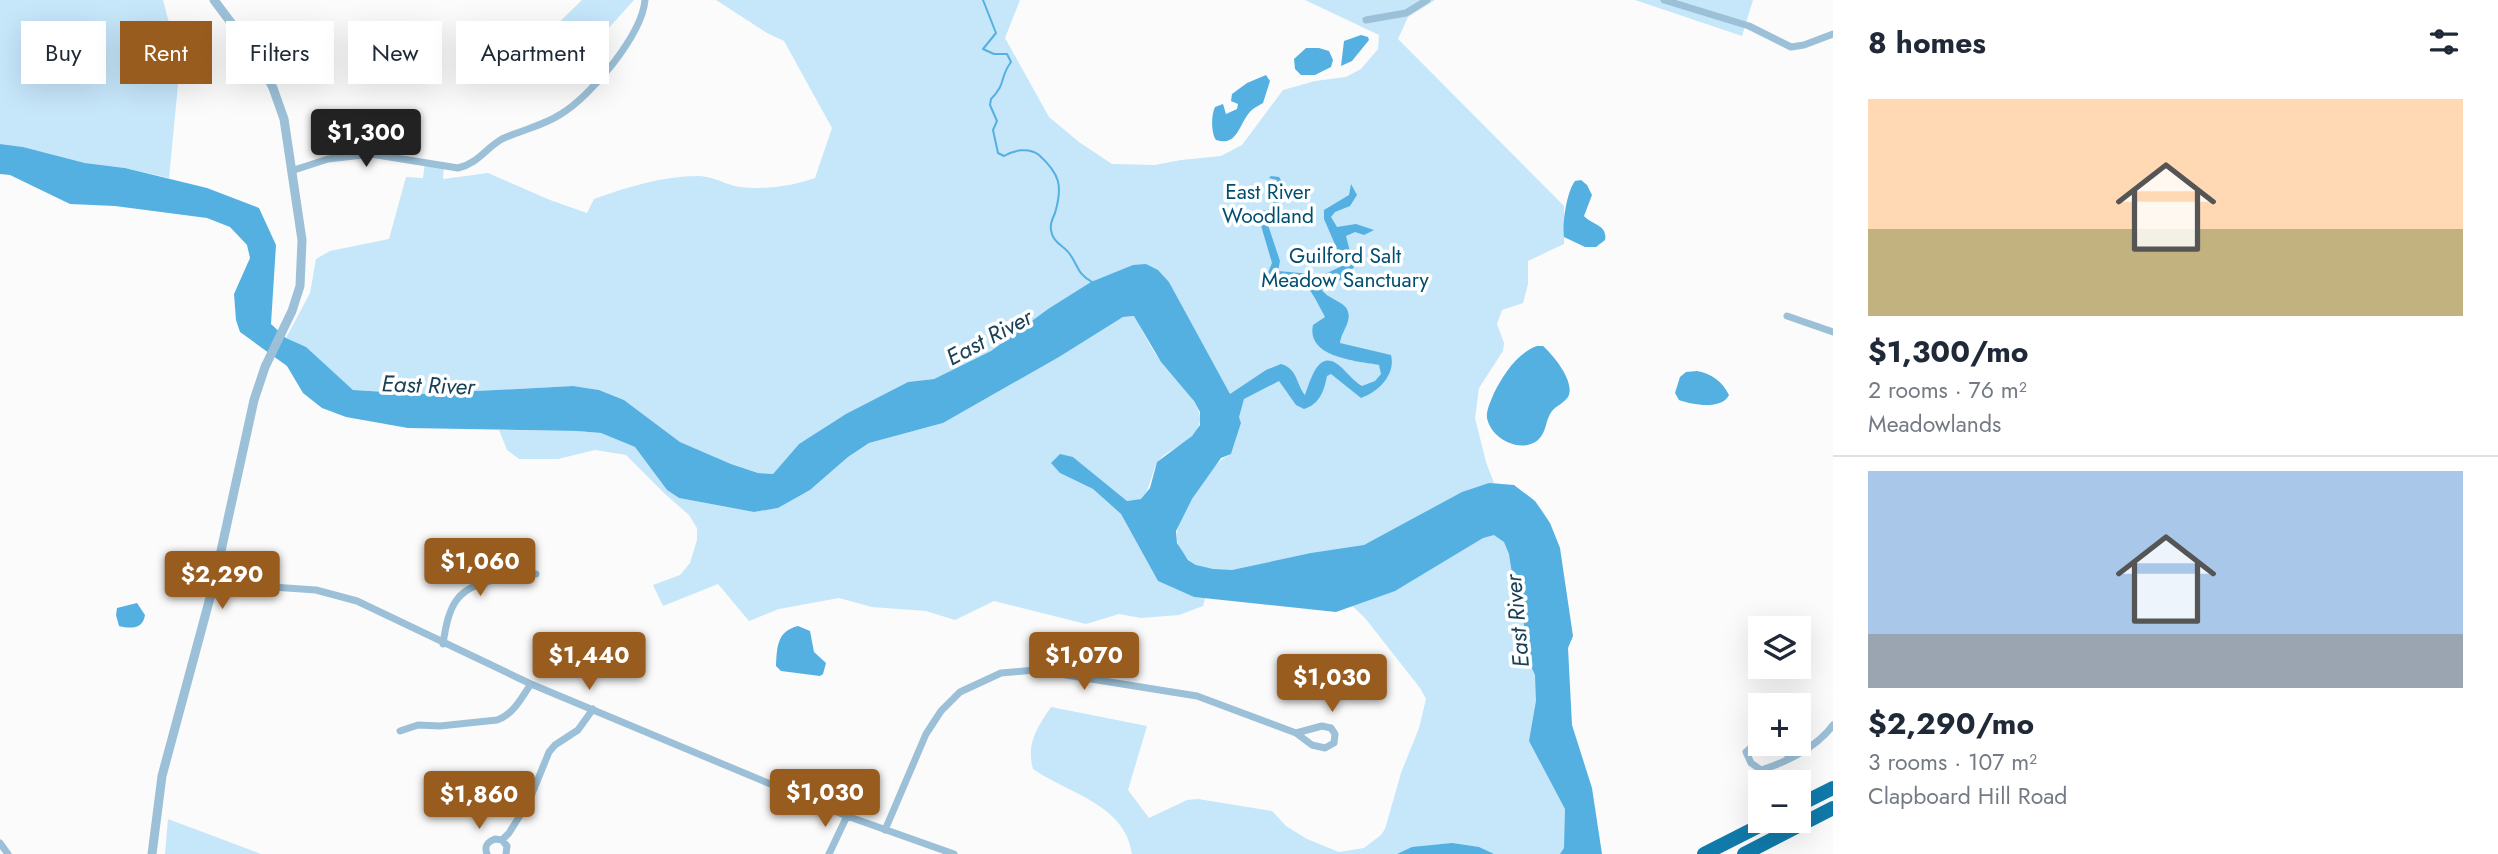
<!DOCTYPE html>
<meta charset="utf-8">
<style>
:root{--surface:#fff;--page:#f2f2f3;--text:#1f2937;--muted:#747a83;--line:#e0e1e3;--accent:#995c1f}
body{margin:0;font-family:Jost,sans-serif;background:var(--page);color:var(--text);height:100vh;display:flex;flex-direction:column;font-size:26px;white-space:nowrap}
*{box-sizing:border-box;margin:0}
p{font-size:23px;color:var(--muted)}
.icon{flex:none;width:38px;height:38px;fill:none;stroke:currentColor;stroke-width:2;stroke-linecap:round;stroke-linejoin:round}
.map{position:relative;flex:1;overflow:hidden}
.details{display:flex;flex-direction:column;background:var(--surface);width:665px}
.details>*{flex:none}
.top-card{position:absolute;left:21px;top:21px;width:665px;height:63px;display:flex;gap:14px}
.tools{position:absolute;left:1748px;top:616px;display:grid;gap:14px}
.tools a{display:grid;place-items:center;width:63px;height:63px;border-radius:0px;background:var(--surface);box-shadow:0 7px 28px #0002;font-size:35px}
.price{position:absolute;translate:-50% -60px;padding:0 16px;border-radius:7px;background:var(--accent);color:#fff;font-size:23px;line-height:46px;filter:drop-shadow(0 2px 4px #0008)}
.price::after{content:'';position:absolute;left:50%;top:42px;width:21px;height:16px;margin-left:-10px;background:inherit;clip-path:polygon(0 0,100% 0,50% 100%)}
.price.current{background:#222;color:#fff}
ul{padding:0;list-style:none}
li{display:grid;align-content:center;gap:14px;height:371px;padding:0 35px}
li+li{border-top:2px solid var(--line)}
li span{display:grid;place-items:center;height:217px;border-radius:0px;color:#555}
li>.icon{margin-inline-start:auto}
span .icon{width:126px;height:126px;fill:#fffc;stroke-width:1}
li b{font-size:30px}
h2{display:flex;justify-content:space-between;align-items:center;height:84px;padding:0 35px;font-size:30px}
.chip{padding:0 24px;border-radius:0px;background:var(--surface);box-shadow:0 7px 28px #0002;font-size:24px;line-height:63px}
.chip.current{background:var(--accent);color:#fff}
main{display:flex;flex:1;min-height:0}
.map>svg:first-child{display:block}
.green{fill:#c6e6fa}
.water{fill:#55b0e2}
.lines{fill:none;stroke-linecap:round;stroke-linejoin:round}
.stream{stroke:#55b0e2;stroke-width:2}
.minor{stroke:#9cc0d7;stroke-width:7}
.tertiary{stroke:#9cc0d7;stroke-width:9}
.motorway{stroke:#107aaa;stroke-width:14}
.labels{text-anchor:middle;dominant-baseline:central;stroke-width:7;stroke-linejoin:round;paint-order:stroke}
.park-label{font-size:21px;fill:#004e70;stroke:#fff}
.water-label{font-size:23px;font-style:italic;fill:#194056;stroke:#fff}
</style>
<main>
<div class="map">
<svg width="1833" height="854" viewBox="0 0 1833 854">
<rect width="100%" height="100%" fill="#fbfbfb"/>
<path class="green" d="M0,0h163l17,64 -11,114 -44,-10 -40,-5 -62,-16 -23,-3z
M582,0h52l-55,61 -32,-27z
M716,0h304l-15,38 44,79 30,25 33,22 43,1 26,-5 40,-4 21,-11 41,-55 32,-9 31,-4 15,-8 17,-20 1,-14 -74,-35h130l-27,17 -10,22 166,167v38l-36,17v23l-5,19 -21,7 -5,14 7,19 -1,8 -24,37 -4,30 11,44 8,21c41,5 52,29 66,65l-5,173 35,133h-458c-7,-50 -63,-60 -99,-85 -7,-26 4,-41 18,-62l96,19 -19,64 21,28 38,-18 11,-1 74,12 14,15 21,13 32,13 25,-4 17,-13 4,-6 16,-56 18,-45 7,-29 -6,-11 -55,-70 -18,-17 -58,-43c-31,7 -85,27 -107,-6 -14,-21 4,-44 17,-63 9,-13 17,-29 32,-35l10,-31 -6,-18 -66,-123 -12,-12 -65,12 -44,27 -57,42 -57,28 -26,3 -109,62 -26,30 -15,-1 -27,-9 -51,-22 -56,-42 -25,-10 -26,-4 -154,8 -66,-4 -47,-42 -20,-10 24,-45 6,-34 14,-8 59,-12 17,-62 17,1 2,-15 19,3 -1,13 45,-6 62,27 37,13 7,-14c34,-12 68,-23 105,-23 14,0 27,9 41,11 25,3 52,-1 75,-9l17,-50 -48,-87 -17,-8z
M1635,0h118l-11,36z
M1135,316c8,16 16,33 27,47 10,15 45,42 37,62 -6,17 -29,23 -40,35 -7,8 -7,26 -17,39l-15,2 -54,-44 -13,16 33,16 28,25 37,67 36,16 11,1 -2,8 -24,9 -38,3 -22,-4 -33,10 -92,-23 -39,19 -29,-9 -54,-4 -33,-9 -60,11 -30,12 -31,-37 -55,22 -10,-21 27,-10 10,-12 7,-23v-12l-8,-13 -24,-21 -39,-39 -31,-5 -37,9h-39l-12,-9 -8,-20 78,1 24,2 34,14 32,43 12,8 75,14 24,-4 32,-18 38,-33 21,-14 74,-20 116,-66 64,-40z
M168,819l93,35h-96z"/>
<path class="water" d="M1361,35l7,2 1,3 -17,21 -11,5 3,-25z
M1306,48h13l10,3 4,9 -2,7 -16,8h-14l-6,-6 -1,-10z
M1266,75l4,6 -7,22c-5,3 -10,5 -14,10 -10,12 -12,34 -33,27 -5,-7 -5,-25 -1,-33l8,-3 3,10 11,-5 1,-5 -7,-3 1,-7 15,-11z
M0,144l23,3 62,16 40,5 82,20 52,20 17,37 -5,79 15,14 20,9 47,43 66,4 154,-8 26,4 25,10 56,42 51,22 27,9 15,1 26,-30 47,-30 62,-32 26,-3 57,-28 57,-42 43,-27 42,-17 13,-1 12,6 11,12 61,112 36,-24 15,-6c17,5 15,20 24,31 7,-19 15,-51 40,-24 6,6 10,11 17,15l13,-5 6,-7 -2,-9c-21,-4 -73,-7 -66,-40l12,-8c-7,-13 -13,-27 -24,-37l-27,2 -7,-7 5,-12 -15,-51 14,-3 7,-17 -1,-12 -8,-2 2,-2 8,1 3,5v7l2,5 -17,28 13,39 -2,10 45,4 21,-10 -20,-46v-9l25,-15 2,-11 6,11 -7,11 -15,6 -4,5 6,10 19,-3 18,6 -10,5 -9,-3 -9,4 8,31c-8,11 -17,18 -31,16l-1,7c8,12 31,11 26,31 -2,8 -7,13 -8,22l51,12c5,19 -12,37 -30,43l-30,-24 -4,2c-3,15 -7,28 -23,33l-8,-4 -17,-24 -35,18 -5,18 2,6 -10,31 -10,4 -29,41 -16,32 1,12 11,17 8,5 17,4 19,1 79,-17 53,-8 98,-53 27,-9 25,2 21,16 15,22 10,25 13,88 -5,12 4,77 20,63 10,66h-42l4,-6 1,-39 -36,-68 7,-40 -1,-26 -5,-11 -9,-59 -6,-12 -6,-39 -5,-12 -10,-7 -11,3 -88,53 -59,21 -142,-15 -36,-16 -37,-67 -28,-25 -33,-16 -9,-10 9,-9 13,3 54,44 14,-2 9,-11 7,-26 35,-26 8,-11v-13l-6,-11 -33,-39 -27,-46 -11,1 -64,40 -116,66 -74,20 -21,14 -38,33 -32,18 -24,4 -75,-14 -12,-8 -32,-43 -34,-14 -24,-2 -169,-3 -62,-11 -24,-9 -19,-15 -16,-27 -47,-34 -4,-12 -2,-26 16,-36 -3,-13 -17,-18 -23,-9 -92,-12 -45,-2 -60,-29 -10,-1z
M1581,180l6,5 5,10 -8,21c8,9 24,9 21,24l-9,7h-11l-21,-10c-2,-14 3,-46 11,-56z
M1537,346h6c10,9 33,36 25,51 -4,6 -12,9 -16,14 -7,9 -5,21 -14,29 -17,14 -47,-1 -51,-22 -1,-8 4,-17 7,-25 9,-18 23,-40 43,-47z
M1697,371c15,3 25,10 32,24 -7,15 -36,10 -50,5l-4,-7 5,-16 6,-5z
M137,603l8,12c-2,14 -14,14 -26,11l-3,-11 1,-7z
M798,626l12,5 4,21 12,11 -3,11 -3,2 -39,-5 -5,-5c1,-19 1,-35 22,-40z
M1452,843l27,4 15,7h-97l15,-7z"/>
<g class="lines">
<path class="stream" d="M983,0l13,33 -13,16 11,5h13l4,8c-12,16 -4,21 -20,37l-1,6 7,16 -4,9 5,23 6,3c10,-6 25,-9 35,-1 21,19 24,31 16,58 -3,7 -6,13 -3,21 2,9 12,12 17,19 10,13 7,20 23,29"/>
<path class="minor" d="M1664,0l85,26 42,21 13,-2 29,-11
M1366,20l40,-7 21,-13
M291,171l37,-12 43,-5 87,14c19,-4 28,-20 44,-29 19,-9 41,-13 59,-25 30,-18 81,-79 84,-114
M1787,316l46,16
M214,583l102,7 41,11 174,83 316,132 107,38
M443,644c6,-40 13,-57 55,-65 13,-2 25,-5 38,-5
M400,731l18,-6 22,1 57,-6c17,-6 24,-22 34,-36
M1792,756l-22,-10 -16,-1 -8,7 5,11 10,7c26,-8 56,-23 72,-45
M885,830l41,-96 15,-23 19,-19 41,-19 34,-3 162,26 99,37 16,12 13,3 9,-5 1,-9 -4,-6 -9,-2 -26,7
M502,840l5,6 -1,8
M0,843l8,11
M487,854c-3,-8 0,-12 8,-15l7,1 7,-7 20,-32 20,-49 6,-7 23,-15 15,-21
M829,854l18,-38"/>
<path class="tertiary" d="M152,854l10,-78 52,-193 40,-183 11,-33 27,-56 8,-25 2,-46 -18,-121 -11,-31 -14,-28 -45,-60"/>
<path class="motorway" d="M1799,805l34,-17
M1704,854l65,-33
M1744,854l89,-46"/>
</g>
<g class="labels">
<g class="park-label">
<text x="1268" y="192">East River<tspan x="1268" dy="24">Woodland</tspan></text>
<text x="1345" y="256">Guilford Salt<tspan x="1345" dy="24">Meadow Sanctuary</tspan></text>
</g>
<g class="water-label">
<text transform="translate(989 337) rotate(-28)">East River</text>
<text transform="translate(428 385) rotate(2)">East River</text>
<text transform="translate(1517 621) rotate(-95)">East River</text>
</g>
</g>
</svg>
<div class="tools">
<a><svg class="icon" aria-label="layers" viewBox="0 0 24 24"><path d="M12 4l9 5-9 5-9-5zM3 14l9 5 9-5"/></svg></a>
<a>+</a>
<a>−</a>
</div>
<b class="price current" style="left:366px;top:169px">$1,300</b>
<b class="price" style="left:480px;top:598px">$1,060</b>
<b class="price" style="left:222px;top:611px">$2,290</b>
<b class="price" style="left:589px;top:692px">$1,440</b>
<b class="price" style="left:1084px;top:692px">$1,070</b>
<b class="price" style="left:1332px;top:714px">$1,030</b>
<b class="price" style="left:825px;top:829px">$1,030</b>
<b class="price" style="left:479px;top:831px">$1,860</b>
<div class="top-card">
<a class="chip">Buy</a>
<a class="chip current">Rent</a>
<a class="chip">Filters</a>
<a class="chip">New</a>
<a class="chip">Apartment</a>
</div>
</div>
<section class="details">
<h2>8 homes<svg class="icon" aria-label="filters" viewBox="0 0 24 24"><path d="M4 7h16M4 17h16"/><circle cx="9" cy="7" r="2"/><circle cx="15" cy="17" r="2"/></svg></h2>
<ul>
<li><span style="background:linear-gradient(#ffd9b3 60%,#c2b280 0)"><svg class="icon" aria-label="home" viewBox="0 0 24 24"><path d="M3 11l9-7 9 7M6 9v11h12V9"/></svg></span><div><b>$1,300/mo</b><p>2 rooms · 76 m²</p><p>Meadowlands</p></div></li>
<li><span style="background:linear-gradient(#a9c7e8 75%,#9aa5b1 0)"><svg class="icon" aria-label="home" viewBox="0 0 24 24"><path d="M3 11l9-7 9 7M6 9v11h12V9"/></svg></span><div><b>$2,290/mo</b><p>3 rooms · 107 m²</p><p>Clapboard Hill Road</p></div></li>
</ul>
</section>
</main>
